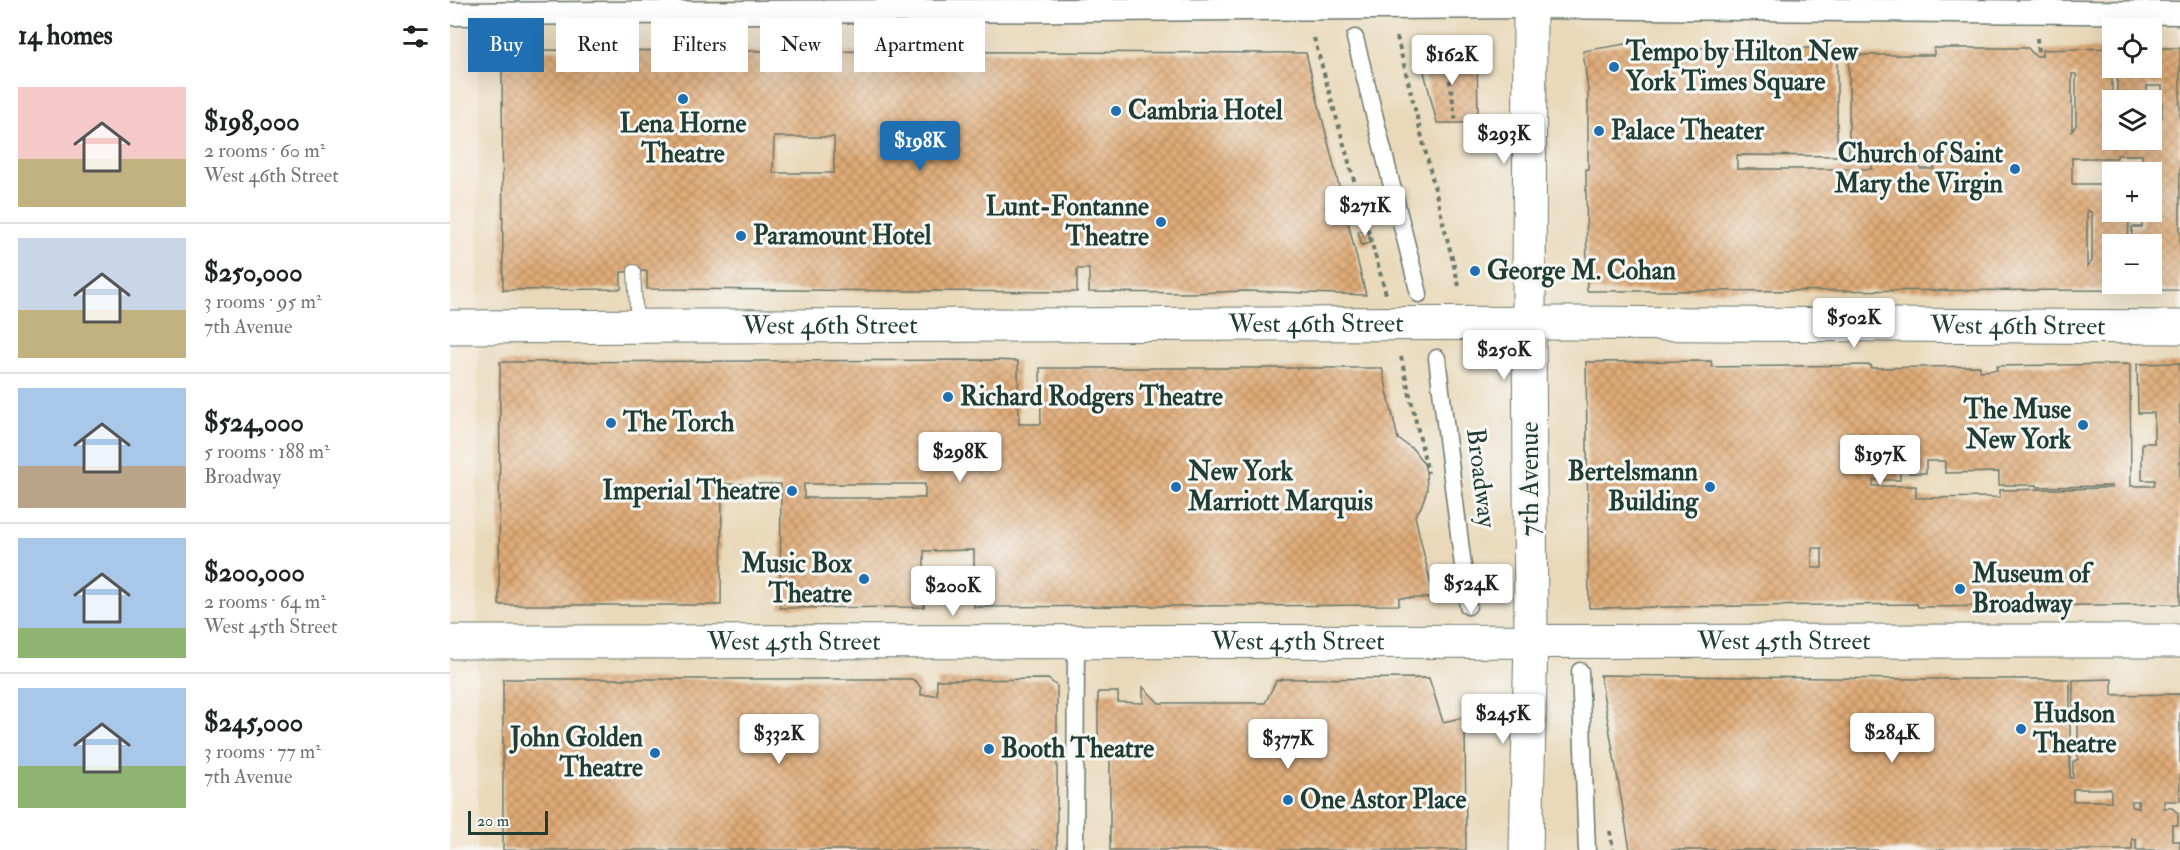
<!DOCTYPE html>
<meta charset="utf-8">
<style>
:root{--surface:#fff;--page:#f2f2f2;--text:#202124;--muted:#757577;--line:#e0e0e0;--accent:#1f6fb2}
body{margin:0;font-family:"IM FELL Double Pica",serif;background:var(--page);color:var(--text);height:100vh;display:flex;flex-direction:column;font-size:22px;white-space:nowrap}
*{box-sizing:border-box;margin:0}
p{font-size:20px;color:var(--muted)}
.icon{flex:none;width:33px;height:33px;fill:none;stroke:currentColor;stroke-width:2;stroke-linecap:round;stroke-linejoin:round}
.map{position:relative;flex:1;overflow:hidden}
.drawer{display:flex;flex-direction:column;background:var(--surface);width:450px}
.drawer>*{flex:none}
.guide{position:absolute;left:18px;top:18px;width:570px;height:54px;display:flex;gap:12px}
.buttons{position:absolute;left:1652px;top:18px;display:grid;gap:12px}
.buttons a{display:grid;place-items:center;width:60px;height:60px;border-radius:0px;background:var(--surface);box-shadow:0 6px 24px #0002;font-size:30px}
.scale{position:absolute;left:18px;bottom:15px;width:80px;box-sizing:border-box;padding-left:6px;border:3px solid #1f3d34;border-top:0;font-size:16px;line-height:21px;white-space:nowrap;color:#1f3d34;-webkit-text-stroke:4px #f6f6f2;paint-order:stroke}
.price{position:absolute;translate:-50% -51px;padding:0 14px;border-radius:6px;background:#fff;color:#222;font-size:20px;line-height:39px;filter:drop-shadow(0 2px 3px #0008)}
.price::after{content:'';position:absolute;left:50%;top:36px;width:18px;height:14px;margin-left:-9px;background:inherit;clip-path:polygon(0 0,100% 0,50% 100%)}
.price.active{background:var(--accent);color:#fff}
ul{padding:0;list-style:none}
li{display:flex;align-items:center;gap:18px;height:150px;padding:0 18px}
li+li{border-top:2px solid var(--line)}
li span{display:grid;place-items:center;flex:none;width:168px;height:120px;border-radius:0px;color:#555}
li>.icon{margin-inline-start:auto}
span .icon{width:72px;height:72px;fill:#fffc;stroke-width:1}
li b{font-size:26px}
h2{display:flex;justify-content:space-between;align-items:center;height:72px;padding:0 18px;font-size:26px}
.pill{padding:0 21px;border-radius:0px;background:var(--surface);box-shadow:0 6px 24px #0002;font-size:21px;line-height:54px}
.pill.active{background:var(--accent);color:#fff}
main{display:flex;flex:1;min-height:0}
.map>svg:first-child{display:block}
.built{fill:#e9d9ba;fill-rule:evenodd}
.building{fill:url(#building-cross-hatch);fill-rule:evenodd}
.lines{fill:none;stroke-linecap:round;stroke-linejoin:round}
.service-casing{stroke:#6a786b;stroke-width:14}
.pedestrian-casing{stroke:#6a786b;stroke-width:19}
.minor-casing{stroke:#6a786b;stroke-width:25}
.secondary-casing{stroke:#6a786b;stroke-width:35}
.path{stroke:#6a786b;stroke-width:4;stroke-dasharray:4.5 4.5;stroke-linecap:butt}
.service{stroke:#fff;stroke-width:12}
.pedestrian{stroke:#fff;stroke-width:16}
.minor{stroke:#fff;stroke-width:22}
.secondary{stroke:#fff;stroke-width:33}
.poi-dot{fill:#1f6fb2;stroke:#f6f6f2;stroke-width:2}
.labels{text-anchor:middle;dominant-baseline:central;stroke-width:6;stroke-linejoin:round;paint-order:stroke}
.poi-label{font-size:26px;font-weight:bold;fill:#1f3d34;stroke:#f6f6f2;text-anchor:start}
.street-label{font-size:26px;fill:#1f3d34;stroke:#f6f6f2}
</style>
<main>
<section class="drawer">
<h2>14 homes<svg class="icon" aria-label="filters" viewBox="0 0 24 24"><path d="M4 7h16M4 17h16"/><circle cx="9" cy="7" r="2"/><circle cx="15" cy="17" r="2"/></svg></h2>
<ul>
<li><span style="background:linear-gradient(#f6c9c9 60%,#c2b280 0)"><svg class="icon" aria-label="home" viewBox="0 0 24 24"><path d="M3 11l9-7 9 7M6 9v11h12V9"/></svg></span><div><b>$198,000</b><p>2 rooms · 60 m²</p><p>West 46th Street</p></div></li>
<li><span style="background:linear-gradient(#c9d6e8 60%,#c2b280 0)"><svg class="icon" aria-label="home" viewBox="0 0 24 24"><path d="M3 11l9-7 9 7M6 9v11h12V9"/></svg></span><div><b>$250,000</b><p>3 rooms · 95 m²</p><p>7th Avenue</p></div></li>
<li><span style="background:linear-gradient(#a9c7e8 65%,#b9a48a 0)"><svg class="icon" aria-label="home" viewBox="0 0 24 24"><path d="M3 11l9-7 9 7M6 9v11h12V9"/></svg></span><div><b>$524,000</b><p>5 rooms · 188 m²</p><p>Broadway</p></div></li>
<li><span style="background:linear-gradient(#a9c7e8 75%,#8fb573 0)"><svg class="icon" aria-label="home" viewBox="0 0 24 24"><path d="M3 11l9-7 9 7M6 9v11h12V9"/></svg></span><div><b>$200,000</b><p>2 rooms · 64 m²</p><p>West 45th Street</p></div></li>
<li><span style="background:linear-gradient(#a9c7e8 65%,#8fb573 0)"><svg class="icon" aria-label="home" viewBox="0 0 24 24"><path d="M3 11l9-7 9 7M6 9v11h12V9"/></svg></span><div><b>$245,000</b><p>3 rooms · 77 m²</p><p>7th Avenue</p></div></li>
</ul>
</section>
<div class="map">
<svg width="1730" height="850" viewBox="0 0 1730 850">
<defs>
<pattern id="building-cross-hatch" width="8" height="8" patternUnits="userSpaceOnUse" patternTransform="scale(1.5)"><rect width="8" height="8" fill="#e0ab77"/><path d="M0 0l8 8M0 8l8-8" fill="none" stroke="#b58c62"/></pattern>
</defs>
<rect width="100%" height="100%" fill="#f6f6f2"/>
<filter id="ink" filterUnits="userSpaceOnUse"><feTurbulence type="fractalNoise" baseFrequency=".0167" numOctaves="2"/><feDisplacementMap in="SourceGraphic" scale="12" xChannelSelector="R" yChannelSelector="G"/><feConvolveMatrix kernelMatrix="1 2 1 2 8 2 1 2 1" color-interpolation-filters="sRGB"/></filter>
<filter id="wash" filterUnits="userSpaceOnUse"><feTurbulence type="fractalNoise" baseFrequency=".008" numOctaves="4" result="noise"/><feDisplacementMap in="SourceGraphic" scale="24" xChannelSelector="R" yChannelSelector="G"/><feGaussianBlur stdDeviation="1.35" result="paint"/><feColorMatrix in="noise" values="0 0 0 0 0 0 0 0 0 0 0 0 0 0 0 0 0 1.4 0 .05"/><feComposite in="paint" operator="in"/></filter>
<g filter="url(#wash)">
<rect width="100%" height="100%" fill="#f4e5d1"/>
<path class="built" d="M29,0h1542l-1,27h160v823h-1703zM1662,28h39v40h-39zM1662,100h39v40h-39zM1662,172h39v40h-39zM1662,244h39v40h-39z"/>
<g id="blocks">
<path class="building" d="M1187,42l3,6h197v108l-100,-1v14h135v-14l-23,1v-101h85v-7h94l7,8h7v-6l70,-2v20h39v-20h29v242l-593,1 -1,-122h2v-78l-5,-40zM1622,74h4v51l-4,6zM1662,74h5v26h30v-14h15v31h-11v23h-39zM1667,155h25v17h9v40h-9v15h-10v17h19v40h-39v-40h16l1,-25 3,-5v-2h-20v-28h-40v-26h45zM1470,156h14v13h-14zM1637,210l5,3v48l-5,6z
M52,50l804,3 60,242 -121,-4 -52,2 -104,-1v-23h-12v23l-430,-3v-18l-26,1v17l-118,1zM324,137h60v36h-61z
M969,52l58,1 1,70h-41z
M917,229l4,14 -9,2 -4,-13z
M541,360l27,1 1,63h22l-1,-56h342l16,71 15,10 11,15 2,8 1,18 -6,17 -6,9 19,82h-35v7l-425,2v-57l-50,1v56l-144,1 1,-124h-59l-1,121h-222l1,-243zM354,484h121v14h-121z
M1261,361l1,6 159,-2v3l109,-2v5l17,-1v-4l133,-2 1,122h23l1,-6h-13v-37h12v-30h-16l-1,-49 43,-1v241l-262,3 -1,-3 -328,4 -3,-246zM1449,454h9l1,19h17v-12h19v12l54,-1v13h38v2l75,-1v2l-112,2v7l-84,1v-12h-43v-6h27zM1362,548h10v20h-10z
M1150,675l307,4h163v99h3v-16l5,-3v-49l-5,-4v-26l39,-1v16l68,-1v107h-16v7h8l6,5v12h-6v16h8v9h-44v-10l-4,-2v12h-502zM1623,789h38v12h-38zM1682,801h6l1,7 -7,-1z
M979,678l14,44 22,-5 1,133h-356v-99l-25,-14h13v-45h20v10l25,1v-16l16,16h106l11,-22 8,-2z
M53,679h409l5,3 4,6v7h16v-15l111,-1 9,7v164h-554z"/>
</g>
</g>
<g filter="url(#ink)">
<use href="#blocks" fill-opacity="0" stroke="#6a786b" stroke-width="1.5"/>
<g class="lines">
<defs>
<path id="service" d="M184,271l3,55"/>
<path id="pedestrian" d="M905,38l64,256
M987,358l31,248
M1130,671l7,179
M625,850l1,-208"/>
<path id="minor" d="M0,14l1080,-7 650,6"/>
<g id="secondary">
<path id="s1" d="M0,327l1122,-4 608,4"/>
<path id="s2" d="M0,642l1730,-1"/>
<path d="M1076,850l5,-210 -2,-317 1,-323"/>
</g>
</defs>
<use href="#service" class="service-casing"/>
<use href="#pedestrian" class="pedestrian-casing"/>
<use href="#minor" class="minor-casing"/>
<use href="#secondary" class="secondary-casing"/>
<path class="path" d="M947,37l63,253
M864,38l72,256
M1587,38l1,18
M996,53l10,70
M951,357l27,116
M1160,831l3,19"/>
<use href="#service" class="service"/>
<use href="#pedestrian" class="pedestrian"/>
<use href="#minor" class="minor"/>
<use href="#secondary" class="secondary"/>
</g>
</g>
<g class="poi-dot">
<circle cx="1164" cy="67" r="6"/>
<circle cx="233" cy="99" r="6"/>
<circle cx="666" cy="111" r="6"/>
<circle cx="1149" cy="131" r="6"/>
<circle cx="1565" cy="169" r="6"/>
<circle cx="711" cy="222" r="6"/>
<circle cx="291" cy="236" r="6"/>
<circle cx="1025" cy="271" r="6"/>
<circle cx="498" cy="397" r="6"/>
<circle cx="161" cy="423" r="6"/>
<circle cx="1633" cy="425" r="6"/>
<circle cx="726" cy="487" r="6"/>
<circle cx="1260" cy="487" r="6"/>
<circle cx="342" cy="491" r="6"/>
<circle cx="414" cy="579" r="6"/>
<circle cx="1510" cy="589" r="6"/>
<circle cx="1571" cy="729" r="6"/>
<circle cx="539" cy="749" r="6"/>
<circle cx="205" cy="753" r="6"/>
<circle cx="838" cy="800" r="6"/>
</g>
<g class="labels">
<g class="poi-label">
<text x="1176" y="52">Tempo by Hilton New<tspan x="1176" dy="30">York Times Square</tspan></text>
<text x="678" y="111">Cambria Hotel</text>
<text x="233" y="124" text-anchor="middle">Lena Horne<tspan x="233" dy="30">Theatre</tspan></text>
<text x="1161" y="131">Palace Theater</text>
<text x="1553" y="154" text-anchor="end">Church of Saint<tspan x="1553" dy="30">Mary the Virgin</tspan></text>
<text x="699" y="207" text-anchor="end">Lunt-Fontanne<tspan x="699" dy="30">Theatre</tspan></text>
<text x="303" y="236">Paramount Hotel</text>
<text x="1037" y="271">George M. Cohan</text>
<text x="510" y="397">Richard Rodgers Theatre</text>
<text x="1621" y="410" text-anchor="end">The Muse<tspan x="1621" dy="30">New York</tspan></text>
<text x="173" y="423">The Torch</text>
<text x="738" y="472">New York<tspan x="738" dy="30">Marriott Marquis</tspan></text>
<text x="1248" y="472" text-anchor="end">Bertelsmann<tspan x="1248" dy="30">Building</tspan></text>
<text x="330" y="491" text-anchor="end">Imperial Theatre</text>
<text x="402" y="564" text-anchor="end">Music Box<tspan x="402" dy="30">Theatre</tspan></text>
<text x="1522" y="574">Museum of<tspan x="1522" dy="30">Broadway</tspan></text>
<text x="1583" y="714">Hudson<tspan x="1583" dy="30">Theatre</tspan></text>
<text x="193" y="738" text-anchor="end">John Golden<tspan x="193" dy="30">Theatre</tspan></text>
<text x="551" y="749">Booth Theatre</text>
<text x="850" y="800">One Astor Place</text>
</g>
<g class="street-label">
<text stroke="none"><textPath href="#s1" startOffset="866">West 46th Street</textPath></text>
<text stroke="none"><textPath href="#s1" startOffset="1568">West 46th Street</textPath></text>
<text stroke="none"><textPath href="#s1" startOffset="380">West 46th Street</textPath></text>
<text transform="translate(1031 478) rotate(83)">Broadway</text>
<text transform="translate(1080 479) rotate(-90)">7th Avenue</text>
<text stroke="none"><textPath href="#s2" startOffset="1334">West 45th Street</textPath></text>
<text stroke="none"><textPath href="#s2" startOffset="848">West 45th Street</textPath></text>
<text stroke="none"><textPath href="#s2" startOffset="344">West 45th Street</textPath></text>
</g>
</g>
</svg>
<div class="buttons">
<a><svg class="icon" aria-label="locate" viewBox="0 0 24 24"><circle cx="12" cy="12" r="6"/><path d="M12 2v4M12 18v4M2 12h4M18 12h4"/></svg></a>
<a><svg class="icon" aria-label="layers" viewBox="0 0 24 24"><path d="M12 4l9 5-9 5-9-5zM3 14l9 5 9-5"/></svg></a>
<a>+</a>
<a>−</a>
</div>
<div class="scale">20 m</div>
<b class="price" style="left:1002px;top:86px">$162K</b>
<b class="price" style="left:1054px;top:165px">$293K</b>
<b class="price active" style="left:470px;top:172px">$198K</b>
<b class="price" style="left:915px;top:237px">$271K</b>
<b class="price" style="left:1404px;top:349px">$502K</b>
<b class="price" style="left:1054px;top:381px">$250K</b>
<b class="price" style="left:510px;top:483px">$298K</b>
<b class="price" style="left:1430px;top:486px">$197K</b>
<b class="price" style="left:1021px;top:615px">$524K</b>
<b class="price" style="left:503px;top:617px">$200K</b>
<b class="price" style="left:1053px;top:745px">$245K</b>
<b class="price" style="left:1442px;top:764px">$284K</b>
<b class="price" style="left:329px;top:765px">$332K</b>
<b class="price" style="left:838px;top:770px">$377K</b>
<div class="guide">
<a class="pill active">Buy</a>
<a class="pill">Rent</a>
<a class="pill">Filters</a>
<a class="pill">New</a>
<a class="pill">Apartment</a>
</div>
</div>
</main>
